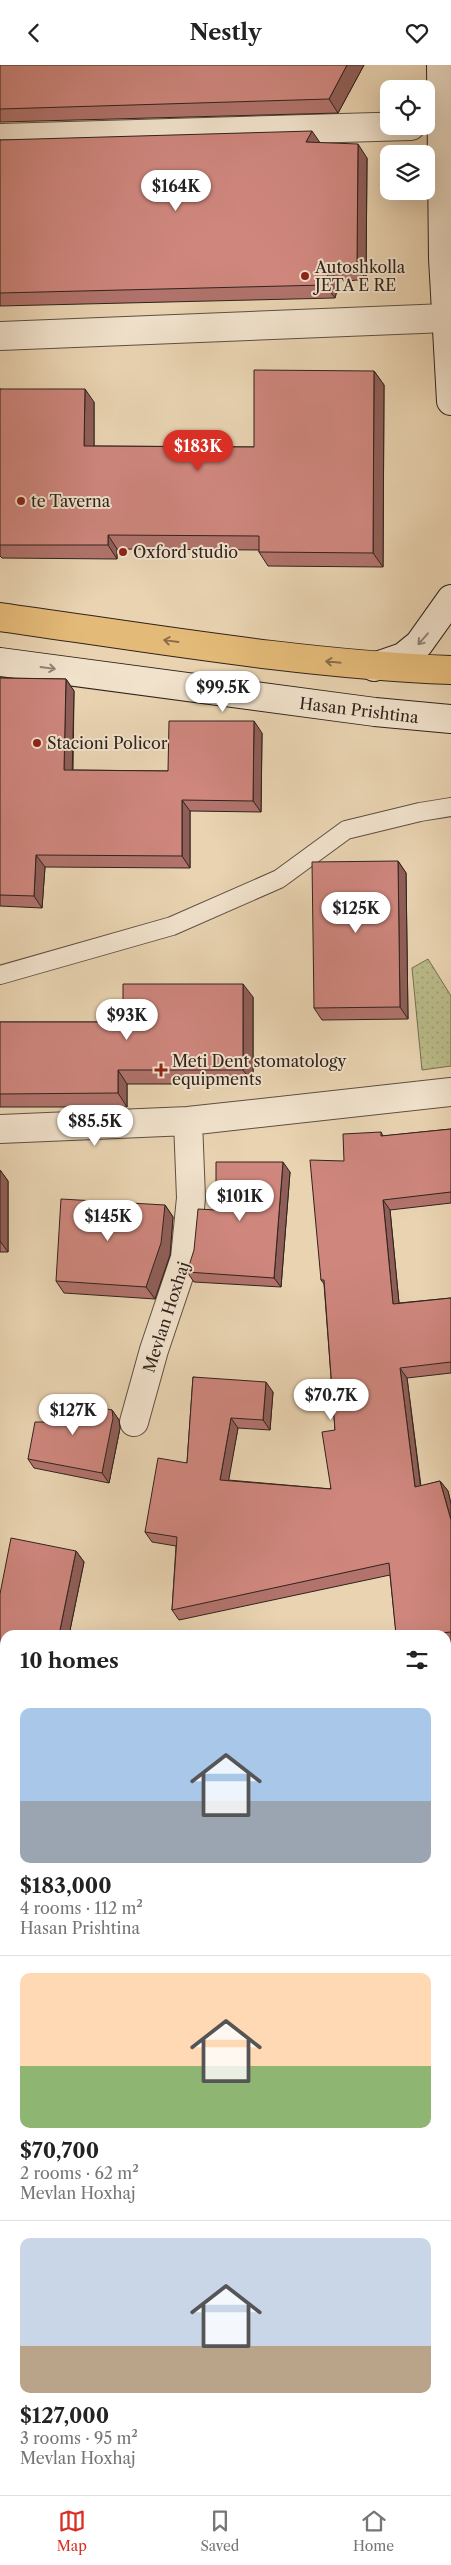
<!DOCTYPE html>
<meta charset="utf-8">
<style>
:root{--surface:#fff;--page:#f6f6f6;--text:#222;--muted:#767676;--line:#e0e0e0;--accent:#d93025}
body{margin:0;font-family:"Libre Caslon Text",serif;background:var(--page);color:var(--text);height:100vh;display:flex;flex-direction:column;font-size:19px;white-space:nowrap}
*{box-sizing:border-box;margin:0}
p{font-size:16px;color:var(--muted)}
.icon{flex:none;width:28px;height:28px;fill:none;stroke:currentColor;stroke-width:2;stroke-linecap:round;stroke-linejoin:round}
.map{position:relative;flex:1;overflow:hidden}
.drawer{position:absolute;left:0px;top:1565px;width:451px;height:865px;display:flex;flex-direction:column;background:var(--surface);border-radius:15px 15px 0 0;box-shadow:0 5px 20px #0002}
.drawer>*{flex:none}
.tools{position:absolute;left:380px;top:15px;display:grid;gap:10px}
.tools a{display:grid;place-items:center;width:55px;height:55px;border-radius:10px;background:var(--surface);box-shadow:0 5px 20px #0002;font-size:25px}
.price{position:absolute;translate:-50% -42px;padding:0 11px;border-radius:18px;background:#fff;color:#222;font-size:16px;line-height:32px;filter:drop-shadow(0 1px 2px #0008)}
.price::after{content:'';position:absolute;left:50%;top:30px;width:15px;height:11px;margin-left:-8px;background:inherit;clip-path:polygon(0 0,100% 0,50% 100%)}
.price.on{background:var(--accent);color:#fff}
ul{padding:0;list-style:none}
li{display:grid;align-content:center;gap:10px;height:265px;padding:0 20px}
li+li{border-top:1px solid var(--line)}
li span{display:grid;place-items:center;height:155px;border-radius:10px;color:#555}
li>.icon{margin-inline-start:auto}
span .icon{width:90px;height:90px;fill:#fffc;stroke-width:1}
li b{font-size:21px}
h2{display:flex;justify-content:space-between;align-items:center;height:60px;padding:0 20px;font-size:21px}
header{display:flex;justify-content:space-between;align-items:center;height:65px;padding:0 20px;background:var(--surface);font-size:22px;font-weight:700}
.tab-bar{display:flex;justify-content:space-around;align-items:center;height:70px;border-top:1px solid var(--line);background:var(--surface);font-size:14px;color:var(--muted)}
.tab-bar a{display:grid;justify-items:center;gap:2px}
.tab-bar .on{color:var(--accent)}
.map>svg:first-child{display:block}
.grass{fill:url(#grass-dots);stroke:#756f53}
.lines{fill:none;stroke-linecap:round;stroke-linejoin:round}
.lane-casing{stroke:#5e4f42;stroke-width:20}
.street-casing{stroke:#5e4f42;stroke-width:30}
.secondary-casing{stroke:#30231d;stroke-width:30}
.primary-casing{stroke:#30231d;stroke-width:30}
.lane{stroke:#f1e2cc;stroke-width:18}
.street{stroke:#f1e2cc;stroke-width:28}
.secondary{stroke:#f1e2cc;stroke-width:28}
.primary{stroke:#e4ba78;stroke-width:28}
.wall{fill:#b1736c;stroke:#30231d}
.shaded-wall{fill:#905e58;stroke:#30231d}
.building{fill:#ce867d;stroke:#30231d}
.oneway{stroke:#908274}
.oneway2{stroke:#8a6e4a}
.poi-dot{fill:#8f2418;stroke:#f1e2cc;stroke-width:2}
.labels{text-anchor:middle;dominant-baseline:central;stroke-width:4;stroke-linejoin:round;paint-order:stroke}
.poi-label{font-size:16px;fill:#30231d;stroke:#f1e2cc;text-anchor:start}
.street-label{font-size:16px;fill:#30231d;stroke:#f1e2cc}
</style>
<header><svg class="icon" aria-label="back" viewBox="0 0 24 24"><path d="M15 5l-7 7 7 7"/></svg>Nestly<svg class="icon" aria-label="heart" viewBox="0 0 24 24"><path d="M12 20l-8-8c-3-5 5-10 8-4 3-6 11-1 8 4z"/></svg></header>
<div class="map">
<svg width="451" height="2430" viewBox="0 0 451 2430">
<defs>
<pattern id="grass-dots" width="8" height="8" patternUnits="userSpaceOnUse" patternTransform="scale(1.25)"><rect width="8" height="8" fill="#babb89"/><path d="M2 2h.1M6 6h.1" fill="none" stroke="#a0a076" stroke-width="1.8" stroke-linecap="round"/></pattern>
</defs>
<rect width="100%" height="100%" fill="#e9d3b1"/>
<filter id="stains"><feTurbulence type="fractalNoise" baseFrequency=".004" numOctaves="4"/><feColorMatrix values="0 0 0 0 .2 0 0 0 0 .09 0 0 0 0 .02 0 0 0 .5 -.17"/></filter>
<radialGradient id="worn" r=".72"><stop offset=".6" stop-color="#630" stop-opacity="0"/><stop offset="1" stop-color="#630" stop-opacity=".3"/></radialGradient>
<path class="grass" d="M428,894l23,37v70l-29,4 -10,-102z"/>
<g class="lines">
<defs>
<path id="lane" d="M0,910l172,-49 107,-47 67,-49 74,-18 31,-5"/>
<path id="street" d="M0,73l411,-12
M0,271l446,-18
M0,1064l188,-8 263,-29
M134,1357l20,-72 31,-92 6,-60 -3,-77
M446,1657l5,-1
M0,1831l5,-7
M0,1912l5,2
M446,2091l5,2
M0,2363l5,-1
M446,2417l5,-1
M184,2425l3,5
M404,2430l17,-5"/>
<path id="secondary" d="M441,0l2,193 8,143
M0,597l375,50 76,7
M374,602l29,-10 16,-13 32,-45"/>
<path id="primary" d="M0,552c150,21 300,47 451,53"/>
</defs>
<use href="#lane" class="lane-casing"/>
<use href="#street" class="street-casing"/>
<use href="#secondary" class="secondary-casing"/>
<use href="#primary" class="primary-casing"/>
<use href="#lane" class="lane"/>
<use href="#street" class="street"/>
<use href="#secondary" class="secondary"/>
<use href="#primary" class="primary"/>
</g>
<path class="wall" d="M0,0h364l-26,48 -338,9z
M0,75l320,3 47,15 -1,121 -27,3 -4,16 -335,8z
M374,306l10,14 -1,182 -115,-1 -9,-14v-2l-142,-1v10l-115,-1 -2,-2v-167l94,13v44l160,1z
M0,613l66,1 8,12 -1,79 95,1 94,-38 -1,79 -71,-1v57l-145,-1 -3,41 -42,-2z
M398,796l8,12 2,146 -86,1 -8,-12z
M253,932v87h-126v23h-127v-85h123z
M451,1064v74l-61,7 9,93 52,-5v75l-44,5 14,108 19,-5 8,10 3,13v139l-5,1v-9h-103l53,-3 -6,-57 -211,45 -7,-10 4,-64 -24,-4 -7,-10 42,-69 6,-86 80,15 -3,38 -32,-2 -10,52 103,9 4,-59 -11,-146 -3,-4 23,-119 37,-29 2,4z
M0,1105l8,11v71h-8z
M290,1107l-9,115 -87,-5 -7,-10 29,-62z
M165,1140l8,12 -3,38 -15,44 -91,-6 -8,-12z
M112,1345l7,10 1,8 -11,55 -75,-15 -6,-9 21,-37z
M76,1486l8,11 -15,73h-64v128h-5v-169z
M446,1685l3,2 2,-2v98l-5,-3z
M446,1840l5,2v231l-5,-2z
M446,2139l5,2v232l-5,1z"/>
<path class="shaded-wall" d="M347,0h17l-26,48 -9,-14z
M312,66l9,13 -15,-2z
M358,79l9,14 -1,121 -9,-13z
M329,204l10,13 -4,16 -10,-13z
M374,306l10,14 -1,182 -10,-14z
M85,324l9,13v58l-10,-14z
M108,470l9,14v10l-9,-14z
M66,614l8,12 -2,91 -8,-12z
M254,656l8,12 -1,79 -8,-11z
M182,735l8,11v57l-8,-12z
M36,790l9,12 -3,41 -8,-12z
M398,796l8,12 2,146 -8,-12z
M243,919l10,13v87l-10,-14z
M118,1005l9,14v23l-9,-14z
M283,1097l7,10 -9,115 -7,-9z
M0,1105l8,11v71l-8,-11z
M383,1135l7,10 10,104 -7,-10z
M165,1140l8,12 -3,38 -15,44 -9,-12z
M400,1303l7,10 15,120 -7,-11z
M266,1317l7,10 -3,38 -7,-10z
M112,1345l7,10 1,8 -11,55 -7,-10z
M231,1353l7,10 -11,62 -7,-10z
M440,1416l8,10 3,13v16z
M76,1486l8,11 -15,73h-10z
M0,2423l3,7h-3z"/>
<path class="building" d="M0,0h347l-18,34 -329,10z
M312,66l-6,11 52,2 -1,122 -28,3 -4,16 -325,8v-153z
M254,305l120,1 -1,182 -114,-1v-16l-151,-1v10h-108v-156h85l-1,57 170,1z
M0,613l66,1 -2,91 104,1 1,-50h85l-1,80 -71,-1v56l-146,-1 -2,41 -34,-1z
M398,796l2,146 -86,1 -2,-146z
M123,919h120v86h-125v23l-118,1v-72h123z
M451,1064v63l-68,8 10,104 58,-6v64l-51,6 15,119 25,-6 11,39v112l-29,3h-26l-7,-72 -217,47 5,-73 -32,-5 13,-74 29,5 6,-86 73,5 -3,38 -32,-2 -11,62 111,9 -9,-57 13,-2 -11,-150h-3l-11,-120 34,1 -1,-27 38,-2v4z
M216,1097h67l-9,116 -87,-6 7,-22 4,-41 18,1z
M61,1134l104,6 -4,38 -15,44 -90,-6z
M50,1333l62,12 1,8 -11,55 -74,-14 7,-37h14z
M11,1473l65,13 -17,84h-54v117h-5v-158z
M361,1567h35v3h-53z
M446,1685l3,2 2,-2v92l-5,-3z
M446,1840l5,2v222l-5,-2z
M446,2139l5,2v216l-5,1z"/>
<defs><path id="oneway-shaft" d="M-6 0H5M1.5-3L5.5 0L1.5 3" fill="none" stroke-width="1.6" stroke-linecap="round" stroke-linejoin="round" transform="scale(1.25)"/></defs>
<g class="oneway">
<use href="#oneway-shaft" transform="translate(423 574) rotate(131)"/>
<use href="#oneway-shaft" transform="translate(48 603) rotate(8)"/>
</g>
<g class="oneway2">
<use href="#oneway-shaft" transform="translate(171 576) rotate(-172)"/>
<use href="#oneway-shaft" transform="translate(333 597) rotate(-174)"/>
</g>
<g class="poi-dot">
<circle cx="305" cy="211" r="5"/>
<circle cx="21" cy="436" r="5"/>
<circle cx="123" cy="487" r="5"/>
<circle cx="37" cy="678" r="5"/>
<path d="M158.5 997.5h5v5h5v5h-5v5h-5v-5h-5v-5h5z"/>
</g>
<g class="labels">
<g class="poi-label">
<text x="315" y="202">Autoshkolla<tspan x="315" dy="18">JETA E RE</tspan></text>
<text x="31" y="436">te Taverna</text>
<text x="133" y="487">Oxford studio</text>
<text x="47" y="678">Stacioni Policor</text>
<text x="172" y="996">Meti Dent stomatology<tspan x="172" dy="18">equipments</tspan></text>
</g>
<g class="street-label">
<text transform="translate(359 645) rotate(7)">Hasan Prishtina</text>
<text transform="translate(166 1252) rotate(-72)">Mevlan Hoxhaj</text>
</g>
</g>
<rect width="100%" height="100%" filter="url(#stains)"/>
<rect width="100%" height="100%" fill="url(#worn)"/>
</svg>
<div class="tools">
<a><svg class="icon" aria-label="locate" viewBox="0 0 24 24"><circle cx="12" cy="12" r="6"/><path d="M12 2v4M12 18v4M2 12h4M18 12h4"/></svg></a>
<a><svg class="icon" aria-label="layers" viewBox="0 0 24 24"><path d="M12 4l9 5-9 5-9-5zM3 14l9 5 9-5"/></svg></a>
</div>
<b class="price" style="left:176px;top:147px">$164K</b>
<b class="price on" style="left:198px;top:407px">$183K</b>
<b class="price" style="left:223px;top:648px">$99.5K</b>
<b class="price" style="left:356px;top:869px">$125K</b>
<b class="price" style="left:127px;top:976px">$93K</b>
<b class="price" style="left:95px;top:1082px">$85.5K</b>
<b class="price" style="left:240px;top:1157px">$101K</b>
<b class="price" style="left:108px;top:1177px">$145K</b>
<b class="price" style="left:331px;top:1356px">$70.7K</b>
<b class="price" style="left:73px;top:1371px">$127K</b>
<section class="drawer">
<h2>10 homes<svg class="icon" aria-label="filters" viewBox="0 0 24 24"><path d="M4 7h16M4 17h16"/><circle cx="9" cy="7" r="2"/><circle cx="15" cy="17" r="2"/></svg></h2>
<ul>
<li><span style="background:linear-gradient(#a9c7e8 60%,#9aa5b1 0)"><svg class="icon" aria-label="home" viewBox="0 0 24 24"><path d="M3 11l9-7 9 7M6 9v11h12V9"/></svg></span><div><b>$183,000</b><p>4 rooms · 112 m²</p><p>Hasan Prishtina</p></div></li>
<li><span style="background:linear-gradient(#ffd9b3 60%,#8fb573 0)"><svg class="icon" aria-label="home" viewBox="0 0 24 24"><path d="M3 11l9-7 9 7M6 9v11h12V9"/></svg></span><div><b>$70,700</b><p>2 rooms · 62 m²</p><p>Mevlan Hoxhaj</p></div></li>
<li><span style="background:linear-gradient(#c9d6e8 70%,#b9a48a 0)"><svg class="icon" aria-label="home" viewBox="0 0 24 24"><path d="M3 11l9-7 9 7M6 9v11h12V9"/></svg></span><div><b>$127,000</b><p>3 rooms · 95 m²</p><p>Mevlan Hoxhaj</p></div></li>
</ul>
</section>
</div>
<nav class="tab-bar">
<a class="on"><svg class="icon" aria-label="map" viewBox="0 0 24 24"><path d="M3 6l6-2 6 2 6-2v14l-6 2-6-2-6 2zM9 4v14M15 6v14"/></svg>Map</a>
<a><svg class="icon" aria-label="saved" viewBox="0 0 24 24"><path d="M7 4h10v16l-5-4-5 4z"/></svg>Saved</a>
<a><svg class="icon" aria-label="home" viewBox="0 0 24 24"><path d="M3 11l9-7 9 7M6 9v11h12V9"/></svg>Home</a>
</nav>
